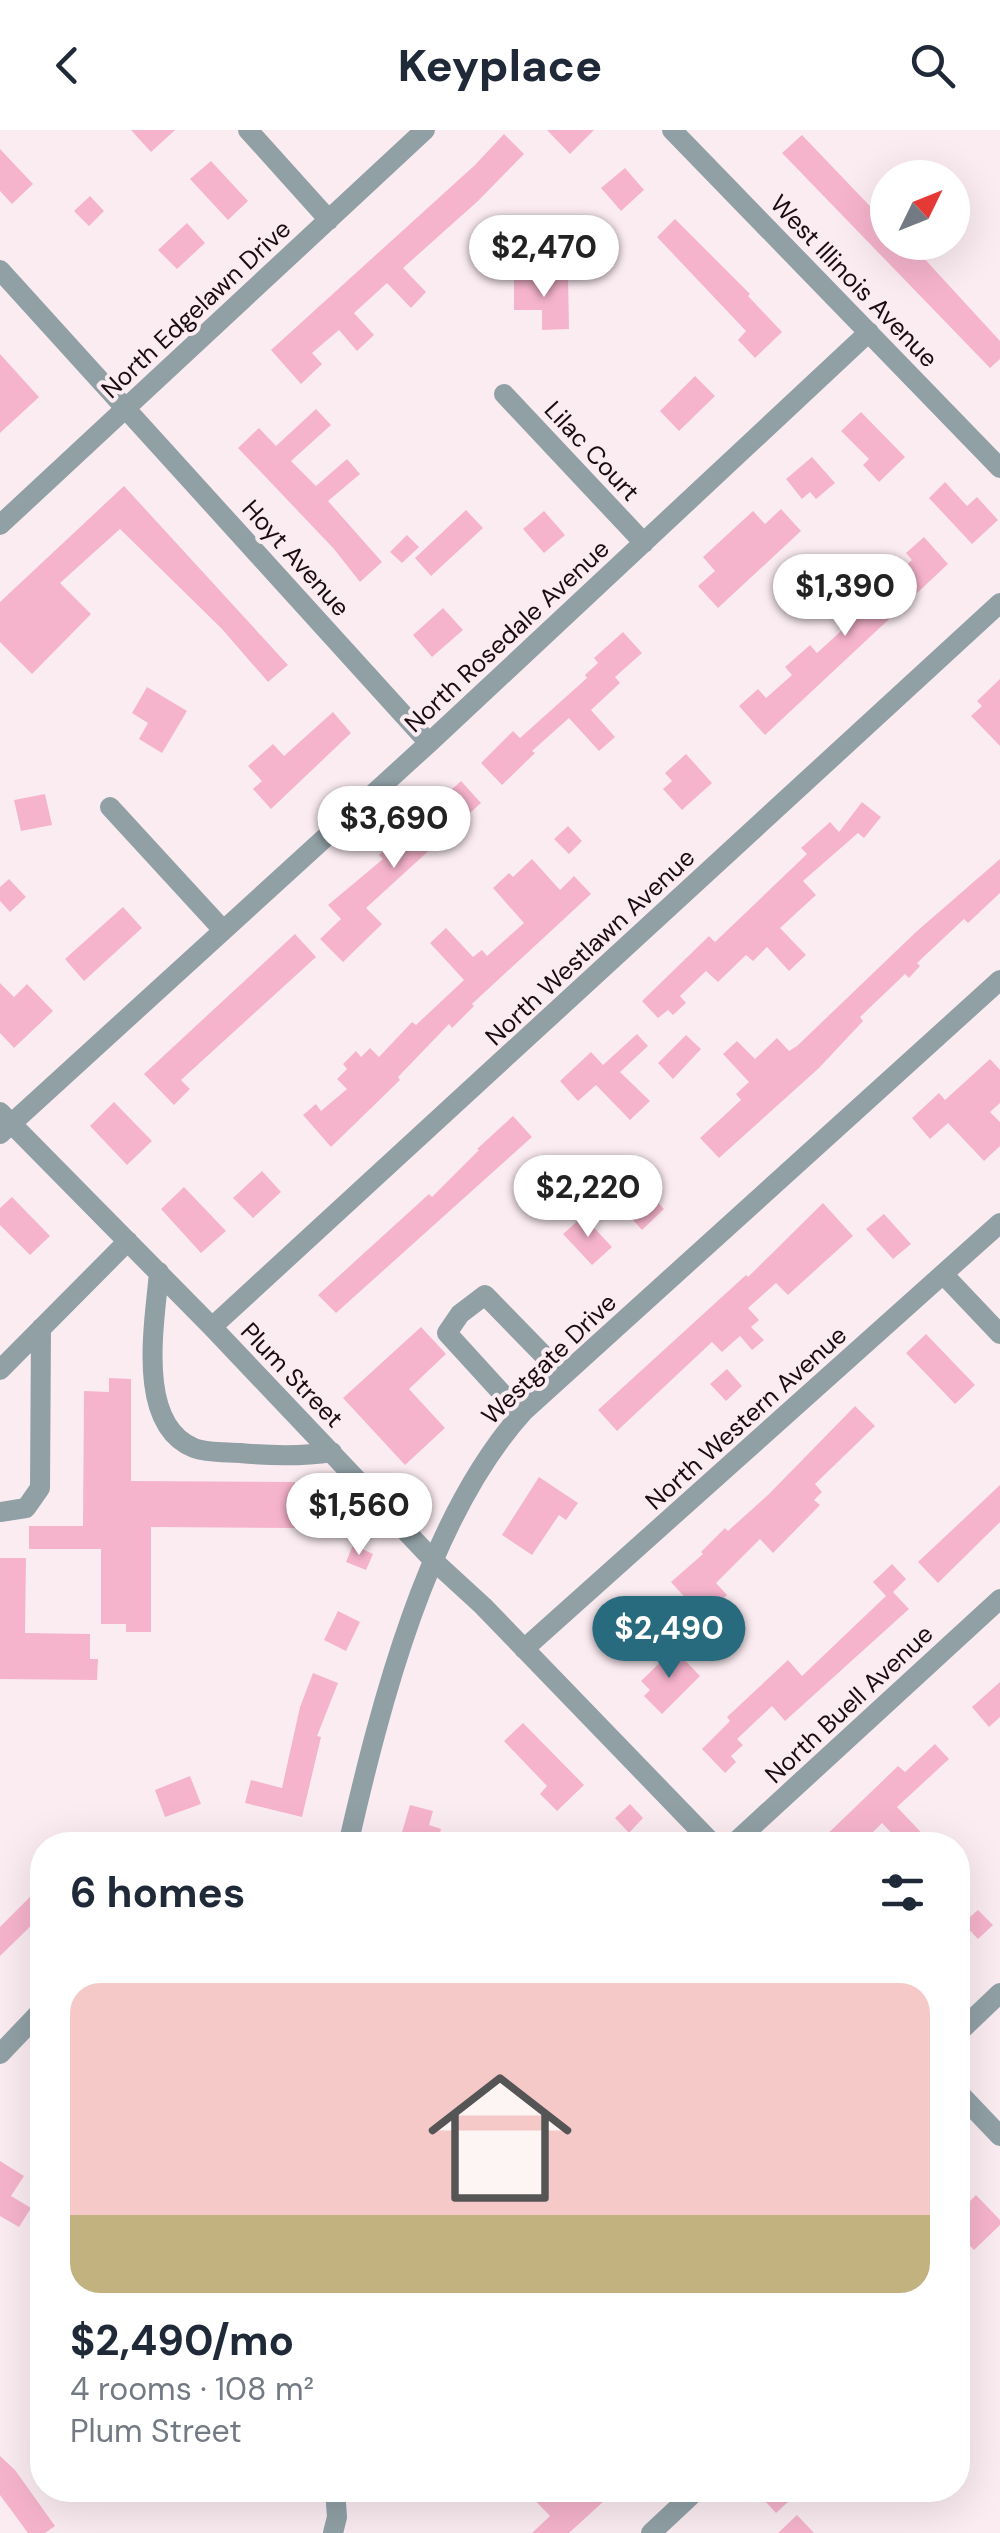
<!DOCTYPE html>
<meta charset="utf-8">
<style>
:root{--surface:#fff;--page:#f6f6f7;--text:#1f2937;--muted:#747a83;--accent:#296b7e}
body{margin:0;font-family:"DM Sans",sans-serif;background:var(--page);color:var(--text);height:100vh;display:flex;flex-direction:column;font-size:38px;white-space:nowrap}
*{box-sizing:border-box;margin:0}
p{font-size:32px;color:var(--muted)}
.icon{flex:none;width:55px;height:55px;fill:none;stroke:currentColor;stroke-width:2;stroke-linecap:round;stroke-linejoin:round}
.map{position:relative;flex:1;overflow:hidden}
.details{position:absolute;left:30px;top:1702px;width:940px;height:670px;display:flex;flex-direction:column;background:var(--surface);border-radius:40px;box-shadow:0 10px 40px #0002}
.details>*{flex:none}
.needle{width:65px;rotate:47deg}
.buttons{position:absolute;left:870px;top:30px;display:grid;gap:20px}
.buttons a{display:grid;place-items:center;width:100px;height:100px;border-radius:50%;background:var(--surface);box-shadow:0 10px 40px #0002;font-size:50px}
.price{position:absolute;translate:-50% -85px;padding:0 22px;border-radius:35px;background:#fff;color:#222;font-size:32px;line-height:65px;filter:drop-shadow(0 2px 5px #0008)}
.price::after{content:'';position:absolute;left:50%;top:60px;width:30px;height:22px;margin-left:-15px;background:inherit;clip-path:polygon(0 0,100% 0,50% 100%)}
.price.current{background:var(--accent);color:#fff}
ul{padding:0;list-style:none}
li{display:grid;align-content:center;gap:20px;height:530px;padding:0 40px}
li span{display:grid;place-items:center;height:310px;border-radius:30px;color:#555}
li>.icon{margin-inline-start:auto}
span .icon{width:180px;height:180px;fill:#fffc;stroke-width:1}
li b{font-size:42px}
h2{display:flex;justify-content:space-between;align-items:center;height:120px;padding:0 40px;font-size:42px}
header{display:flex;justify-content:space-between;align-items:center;height:130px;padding:0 40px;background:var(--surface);font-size:45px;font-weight:800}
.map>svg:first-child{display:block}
.building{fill:#f6b4cc}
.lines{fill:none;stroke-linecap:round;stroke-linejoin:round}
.minor{stroke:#90a0a5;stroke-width:20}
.labels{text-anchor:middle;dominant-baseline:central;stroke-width:8;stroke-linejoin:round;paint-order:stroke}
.street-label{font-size:25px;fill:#190d12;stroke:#fbecf1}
</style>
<header><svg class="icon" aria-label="back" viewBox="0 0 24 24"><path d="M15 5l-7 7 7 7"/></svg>Keyplace<svg class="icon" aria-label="search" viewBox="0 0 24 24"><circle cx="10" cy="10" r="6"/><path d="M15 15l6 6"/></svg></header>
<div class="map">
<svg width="1000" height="2403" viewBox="0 0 1000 2403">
<rect width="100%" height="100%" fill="#fbecf1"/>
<path class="building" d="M131,0h44l-24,22z
M547,0h47l-24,24z
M504,4l20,20 -46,47 -75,67 23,24 -15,16 -24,-25 -33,30 20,22 -17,16 -18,-21 -27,23 10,11 -21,20 -30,-34 204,-185z
M802,5l86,90v17h21l91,99v18l-10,9 -208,-215z
M0,19l33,35 -21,20 -12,-13z
M211,31l37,40 -20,19 -38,-41z
M625,38l19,22 -23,21 -20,-23z
M90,66l14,15 -15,15 -15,-15z
M675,89l75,75 -2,2 34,36 -27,26 -17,-18 8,-9 -89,-94z
M187,93l18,20 -28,26 -19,-19z
M568,147l1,52 -27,1v-20h-28v-32z
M0,224l39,43 -39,36z
M695,246l20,20 -36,35 -19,-20z
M316,279l15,16 -40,36 25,25 31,-27 13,15 -32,27 54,61 -22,20 -26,-33 -96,-101 21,-20 17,18z
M861,282l44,45 -26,25 -16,-17 6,-6 -28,-28z
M812,327l23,26 -19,16 -6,-7 -8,7 -16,-20z
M945,352l22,24 10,-9 21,23 -26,24 -43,-46z
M124,356l164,179 -20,17 -46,-53 -102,-100 -60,54 31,31 -59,60 -32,-32v-40z
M781,379l20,22 -83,77 -20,-22 17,-15 -12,-14 50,-46 12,13z
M466,380l17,18 -52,48 -16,-18z
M544,381l21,24 -21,18 -21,-24z
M407,405l12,12 -17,16 -12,-11z
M924,407l24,27 -183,171 -26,-29 19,-17 8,9 26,-23 -7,-8 25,-22 7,8 47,-43 -4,-4 52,-46 -6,-7z
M443,478l20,22 -31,27 -19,-22z
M623,502l19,21 -27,24 5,6 -29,27 24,27 -16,14 -30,-33 -37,33 3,2 -33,32 -21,-22 32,-32 7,7 67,-60 -2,-3 13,-12 -4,-5z
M1000,549v67l-29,-30 11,-10 -5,-5z
M147,557l40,24 -25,42 -23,-14 9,-16 -16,-10z
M333,582l18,21 -80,76 -18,-20 9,-8 -14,-15 25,-22 11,12z
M686,624l26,29 -30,27 -19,-21 9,-8 -7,-8z
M461,651l20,22 -115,105 16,16 -39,38 -23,-23 21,-20 -13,-14 55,-46 -4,-4z
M45,664l7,31 -31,6 -7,-31z
M862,672l19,15 -17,21 -6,-5 -55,48 13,14 -36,33 26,27 -17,16 -22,-24 -14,14 -7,-6 -28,27 -12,-11 -26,25 6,7 -13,12 -5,-5 -10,8 -16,-17 67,-65 6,6 92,-88 -6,-6 29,-26 9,10z
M568,696l14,15 -13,13 -15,-15z
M532,729l28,31 14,-14 17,18 -119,110 2,2 -22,22 -3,-4 -51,53 2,3 -69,67 -28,-32 13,-11 5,7 26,-22 -10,-10 10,-10 -4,-5 13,-13 5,6 9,-9 9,9 33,-35 4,3 48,-45 -34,-37 16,-15 27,29 9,-7 5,6 37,-33 -31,-35 16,-15 4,4z
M1000,729v34l-32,30 -4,-4 -47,44 3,3 -11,12 -4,-4 -45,43 3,4 -44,47 -100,90 -19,-20 41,-38 -5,-6 13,-12 -26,-28 14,-13 18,18 22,-21 12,13 8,-5 119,-114z
M9,749l17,18 -16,15 -10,-11v-14z
M123,777l19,21 -58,53 -19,-22z
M295,804l21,23 -135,123 9,9 -16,16 -30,-31z
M0,853l14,14 13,-13 26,27 -39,37 -14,-15z
M637,904l11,12 -28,26 30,29 -20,19 -34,-35 -18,16 -18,-20 31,-29 12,13z
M686,905l15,14 -28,30 -15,-16z
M990,929l10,11v33l-10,9 10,10v24l-16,15 -36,-38 -18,16 -18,-21 27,-25 6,7z
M114,972l38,39 -25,24 -37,-39z
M513,986l19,21 -196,176 -18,-18 111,-101 3,3 47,-47 -2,-1z
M262,1041l19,21 -28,26 -20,-20z
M636,1050l28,29 -22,21 -27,-30z
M576,1055l16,16 -14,13 -15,-15z
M184,1057l42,44 -25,22 -40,-44z
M12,1067l38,39 -20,19 -30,-30v-17z
M823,1073l30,33 -65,59 -12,-12 -28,25 11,12 -8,7 13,13 -12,10 -12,-14 -18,16 -10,-10 -95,89 -19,-21 148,-135 2,2z
M884,1084l27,30 -18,15 -27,-30z
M583,1086l29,31 -20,18 -29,-31z
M421,1197l25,27 -37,35 36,39 -40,37 -62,-67z
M926,1204l49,51 -20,19 -49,-51z
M727,1239l15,17 -16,15 -16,-17z
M109,1248l22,1v102l164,1v46l-144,-1v105h-25v-8h-25v-75h-72v-23h54l1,-135 25,1z
M855,1276l20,20 -60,58 7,8 -8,8 6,5 -47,48 -13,-14 -44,44 11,12 -21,19 -12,-15 -4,4 -19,-21 32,-28 -2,-2 24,-24 3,3 41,-37z
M539,1347l39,26 -12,17 -7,-5 -27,40 -30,-20z
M1000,1355v37l-62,61 -20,-21z
M353,1415l20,9 -7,16 -20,-8z
M0,1428h26l-1,75 65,1v25h8l-1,21 -97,-1z
M892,1434l14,15 -13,13 16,17 -124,112 -13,-15 -35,33 6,6 -12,11 5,6 -11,11 -23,-24 28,-28 -3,-4 61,-57 14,16 84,-80 -13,-14z
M338,1481l22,11 -14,29 -22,-11z
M674,1519l26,27 -38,38 -18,-18 6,-6 -9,-9z
M313,1543l25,10 -21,53 4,1 -19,80 -57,-14 6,-23 31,8 18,-81z
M1000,1552v35l-11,10 -17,-20z
M523,1593l61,62 -27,26 -17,-17 7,-8 -43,-45z
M935,1614l14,15 -52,48 36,38h-30l-21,-22 -22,22h-44l82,-79 7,6z
M190,1646l11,28 -36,13 -10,-27z
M630,1674l13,14 -14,15 -14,-15z
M410,1675l23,6 -4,14 12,4 -4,16h-17l-20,-6z
M42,1755v30l-42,41v-29z
M978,1780l15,15 -15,14 -15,-16z
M0,2031l24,15 -13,20 20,12 -12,19 -19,-11z
M976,2065l24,25v5l-26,25 -16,-17v-20z
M0,2326l15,14 40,56 -10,7h-17l-28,-38z
M525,2360h91l-47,43h-37l18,-17z
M755,2360h46l-25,23z
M797,2385l17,18h-36z"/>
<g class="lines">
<path class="minor" d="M248,0l81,90
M672,0l328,338
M0,140l429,473
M504,264l140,149
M0,395l425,-395
M110,677l113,123
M0,982l212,215 223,235 48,44 231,239
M0,1004l429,-391 440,-411
M159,1142c-4,50 -24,152 35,176 13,5 32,4 46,5 32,3 60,4 92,-1
M944,1145l56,59
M212,1197l788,-724
M0,1240l128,-129
M521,1284l-74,-81 13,-19 25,-19 78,80
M0,1382l26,-4 14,-20 1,-160
M524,1519l476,-426
M348,1715c32,-139 79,-327 176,-434l476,-431
M732,1715l268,-246
M958,1903l42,-40
M0,1924l42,-44
M958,1962l42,44
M333,2403l4,-16 -2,-27
M651,2403l46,-43"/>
</g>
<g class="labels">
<g class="street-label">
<text transform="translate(854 151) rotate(46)">West Illinois Avenue</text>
<text transform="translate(196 179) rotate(-43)">North Edgelawn Drive</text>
<text transform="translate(592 321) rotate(47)">Lilac Court</text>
<text transform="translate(296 428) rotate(48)">Hoyt Avenue</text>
<text transform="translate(507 506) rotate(-43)">North Rosedale Avenue</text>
<text transform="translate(590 817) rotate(-43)">North Westlawn Avenue</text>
<text transform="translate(549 1229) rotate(-44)">Westgate Drive</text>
<text transform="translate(292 1245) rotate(46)">Plum Street</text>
<text transform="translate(746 1288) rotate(-42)">North Western Avenue</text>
<text transform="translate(849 1574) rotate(-43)">North Buell Avenue</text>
</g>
</g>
</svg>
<div class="buttons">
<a><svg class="needle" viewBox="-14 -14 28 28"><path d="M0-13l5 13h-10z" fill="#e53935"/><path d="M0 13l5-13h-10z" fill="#747a83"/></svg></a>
</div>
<b class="price" style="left:544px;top:170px">$2,470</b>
<b class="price" style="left:845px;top:509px">$1,390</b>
<b class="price" style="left:394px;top:741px">$3,690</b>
<b class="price" style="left:588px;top:1110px">$2,220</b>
<b class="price" style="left:359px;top:1428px">$1,560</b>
<b class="price current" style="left:669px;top:1551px">$2,490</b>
<section class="details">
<h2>6 homes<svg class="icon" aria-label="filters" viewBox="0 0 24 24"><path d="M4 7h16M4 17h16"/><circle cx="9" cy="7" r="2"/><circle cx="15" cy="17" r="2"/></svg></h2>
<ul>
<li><span style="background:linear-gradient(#f6c9c9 75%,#c2b280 0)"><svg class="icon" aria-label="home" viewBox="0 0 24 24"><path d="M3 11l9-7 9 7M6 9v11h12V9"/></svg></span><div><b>$2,490/mo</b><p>4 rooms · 108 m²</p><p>Plum Street</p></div></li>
</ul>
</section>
</div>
